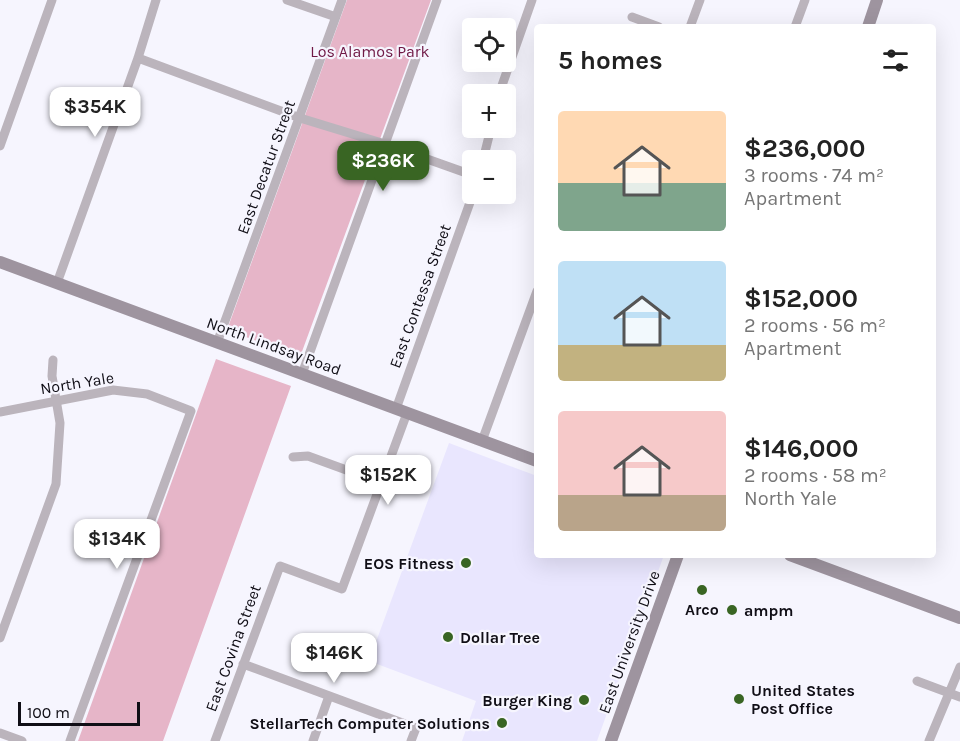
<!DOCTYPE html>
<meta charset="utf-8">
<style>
:root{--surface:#fff;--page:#f2f2f2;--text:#222;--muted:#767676;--accent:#396523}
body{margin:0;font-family:Karla,sans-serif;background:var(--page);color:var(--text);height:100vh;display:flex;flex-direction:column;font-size:22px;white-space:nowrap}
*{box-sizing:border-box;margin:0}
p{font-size:20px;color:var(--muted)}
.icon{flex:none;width:33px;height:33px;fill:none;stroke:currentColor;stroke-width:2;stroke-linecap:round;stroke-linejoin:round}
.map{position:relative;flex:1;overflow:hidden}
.side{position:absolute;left:534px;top:24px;width:402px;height:534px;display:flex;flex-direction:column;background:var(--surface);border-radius:6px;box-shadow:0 6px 24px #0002}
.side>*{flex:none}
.fabs{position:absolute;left:462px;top:18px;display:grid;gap:12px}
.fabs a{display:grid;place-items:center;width:54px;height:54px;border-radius:6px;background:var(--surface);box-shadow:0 6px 24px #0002;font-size:30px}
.scale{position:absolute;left:18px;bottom:15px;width:122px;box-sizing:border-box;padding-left:6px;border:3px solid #100e16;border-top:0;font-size:16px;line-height:21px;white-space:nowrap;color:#100e16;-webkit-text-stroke:4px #f6f5fe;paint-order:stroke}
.price{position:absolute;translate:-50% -51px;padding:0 14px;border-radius:12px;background:#fff;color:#222;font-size:20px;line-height:39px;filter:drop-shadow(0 2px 3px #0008)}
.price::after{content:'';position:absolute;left:50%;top:36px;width:18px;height:14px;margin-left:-9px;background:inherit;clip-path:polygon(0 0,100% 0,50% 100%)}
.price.current{background:var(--accent);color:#fff}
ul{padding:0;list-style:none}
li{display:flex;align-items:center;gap:18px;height:150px;padding:0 24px}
li span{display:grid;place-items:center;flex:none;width:168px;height:120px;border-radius:6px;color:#555}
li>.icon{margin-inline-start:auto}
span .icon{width:72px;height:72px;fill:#fffc;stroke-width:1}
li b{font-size:26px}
h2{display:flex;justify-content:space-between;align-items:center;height:72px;padding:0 24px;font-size:26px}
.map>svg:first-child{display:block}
.built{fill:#e9e6fe}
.green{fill:#e6b5c8}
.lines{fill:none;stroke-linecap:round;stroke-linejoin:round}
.street{stroke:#bbb4bc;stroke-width:9}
.secondary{stroke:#9e949f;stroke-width:12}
.poi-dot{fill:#396523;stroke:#f6f5fe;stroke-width:2}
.labels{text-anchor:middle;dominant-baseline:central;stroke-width:4.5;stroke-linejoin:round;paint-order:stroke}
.park-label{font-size:16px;fill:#6f1845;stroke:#f6f5fe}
.street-label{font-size:16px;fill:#100e16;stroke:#f6f5fe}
.poi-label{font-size:16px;font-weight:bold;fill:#100e16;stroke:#f6f5fe;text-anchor:end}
</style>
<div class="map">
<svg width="960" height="741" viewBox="0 0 960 741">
<rect width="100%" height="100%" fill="#f6f5fe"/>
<path class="built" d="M449,443l88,33v79h127l-67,186h-135l14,-40 -107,-40z"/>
<path class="green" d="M347,0h84l-131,357 -73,-27z
M216,359l75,27 -128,355h-85z"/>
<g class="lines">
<path class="street" d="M287,0l49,17
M632,17l27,10
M690,27l10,-27
M795,27l10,-27
M138,58l162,60 85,26 87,31
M499,94l33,-94
M0,146l52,-146
M483,160l8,-32
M57,283l81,-225 18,-58
M217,343l125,-343
M302,374l135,-374
M396,409l77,-215
M0,412l113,-22 34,4 44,17 -121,330
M482,441l55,-150
M293,457l15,-1 74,27
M0,638l56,-154 4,-61 -8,-47 1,-16
M243,664l173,64 -5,13
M917,681l43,16
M0,733l22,8
M215,741l65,-175 62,23 65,-176
M313,741l16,-45
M929,741l31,-74"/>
<path class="secondary" d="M868,27l9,-27
M0,262l537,199
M790,555l170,63
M611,741l67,-186"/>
</g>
<g class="poi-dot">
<circle cx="466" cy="563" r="6"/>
<circle cx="702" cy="590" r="6"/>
<circle cx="732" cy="610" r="6"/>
<circle cx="448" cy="637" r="6"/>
<circle cx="739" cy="699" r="6"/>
<circle cx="584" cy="700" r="6"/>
<circle cx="502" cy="723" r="6"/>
</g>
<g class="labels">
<g class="park-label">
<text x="370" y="51">Los Alamos Park</text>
</g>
<g class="street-label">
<text transform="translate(266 167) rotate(-70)">East Decatur Street</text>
<text transform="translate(420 296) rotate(-70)">East Contessa Street</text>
<text transform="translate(274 346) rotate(20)">North Lindsay Road</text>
<text transform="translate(77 383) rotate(-9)">North Yale</text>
<text transform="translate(629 642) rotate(-70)">East University Drive</text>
<text transform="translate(233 648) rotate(-70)">East Covina Street</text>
</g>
<g class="poi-label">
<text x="454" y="563">EOS Fitness</text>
<text x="702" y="609" text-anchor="middle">Arco</text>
<text x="744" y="610" text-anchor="start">ampm</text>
<text x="460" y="637" text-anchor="start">Dollar Tree</text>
<text x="751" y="690" text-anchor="start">United States<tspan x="751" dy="18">Post Office</tspan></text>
<text x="572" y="700">Burger King</text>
<text x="490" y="723">StellarTech Computer Solutions</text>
</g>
</g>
</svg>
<div class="fabs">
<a><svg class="icon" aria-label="locate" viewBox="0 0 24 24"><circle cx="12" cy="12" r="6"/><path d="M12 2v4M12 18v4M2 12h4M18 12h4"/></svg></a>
<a>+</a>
<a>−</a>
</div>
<div class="scale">100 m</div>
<b class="price" style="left:95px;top:138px">$354K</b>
<b class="price current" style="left:383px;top:192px">$236K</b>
<b class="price" style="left:388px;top:506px">$152K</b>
<b class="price" style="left:117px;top:570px">$134K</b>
<b class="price" style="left:334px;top:684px">$146K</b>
<section class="side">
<h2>5 homes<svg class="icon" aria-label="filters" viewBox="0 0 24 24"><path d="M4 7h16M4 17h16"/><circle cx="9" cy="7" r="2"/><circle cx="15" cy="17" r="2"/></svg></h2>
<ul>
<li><span style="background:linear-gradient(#ffd9b3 60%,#7fa58c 0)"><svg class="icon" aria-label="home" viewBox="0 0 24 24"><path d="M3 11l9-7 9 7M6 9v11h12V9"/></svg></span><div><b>$236,000</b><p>3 rooms · 74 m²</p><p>Apartment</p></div></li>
<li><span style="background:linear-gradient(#bfe0f5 70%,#c2b280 0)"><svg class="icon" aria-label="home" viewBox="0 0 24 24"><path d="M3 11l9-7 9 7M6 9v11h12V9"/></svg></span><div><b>$152,000</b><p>2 rooms · 56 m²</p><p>Apartment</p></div></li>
<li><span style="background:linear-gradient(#f6c9c9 70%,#b9a48a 0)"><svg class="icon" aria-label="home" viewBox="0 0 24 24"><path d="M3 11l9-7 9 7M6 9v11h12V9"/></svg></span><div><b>$146,000</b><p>2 rooms · 58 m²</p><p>North Yale</p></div></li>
</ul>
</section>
</div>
